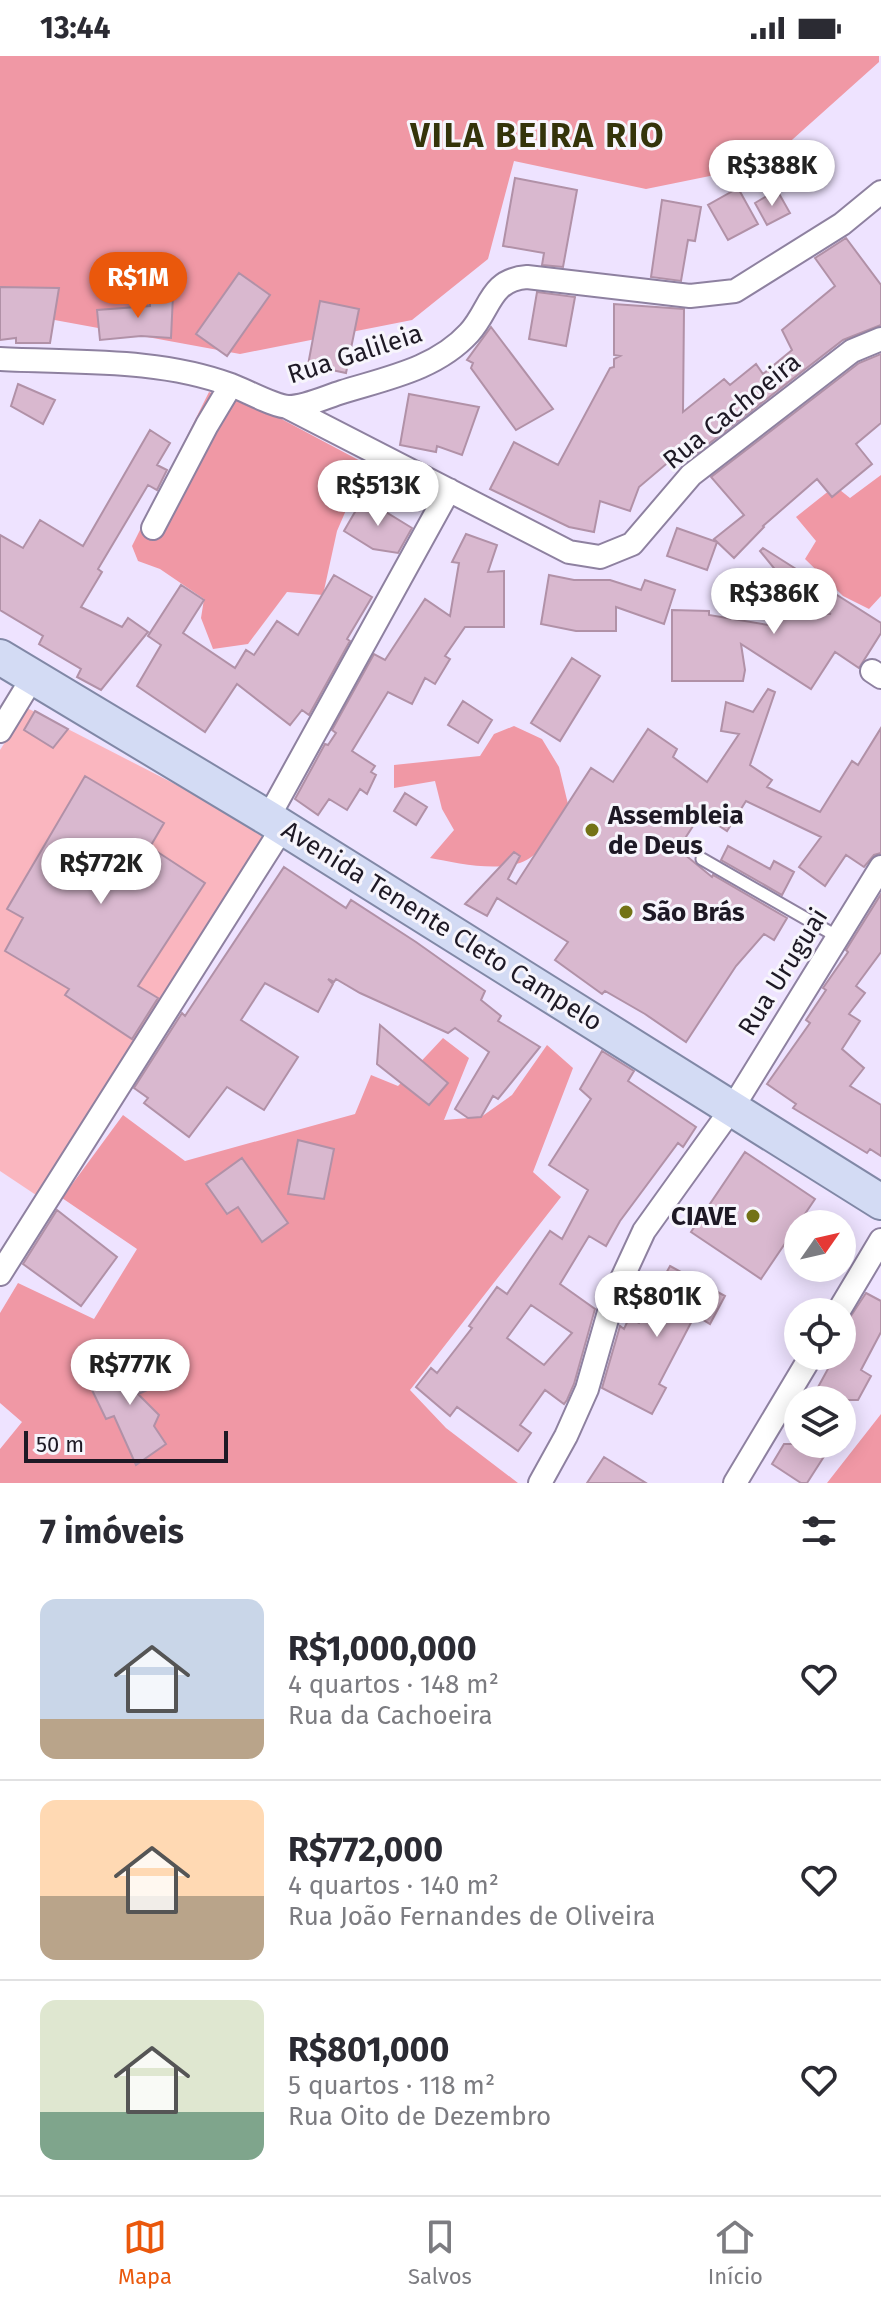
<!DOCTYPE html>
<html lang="pt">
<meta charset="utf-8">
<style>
:root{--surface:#fff;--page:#f2f2f3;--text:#2b2b33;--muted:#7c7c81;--line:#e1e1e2;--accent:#ea580c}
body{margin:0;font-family:"Fira Sans",sans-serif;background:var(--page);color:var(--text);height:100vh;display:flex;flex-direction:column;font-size:30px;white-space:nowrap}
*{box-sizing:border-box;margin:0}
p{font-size:26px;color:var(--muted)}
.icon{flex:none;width:44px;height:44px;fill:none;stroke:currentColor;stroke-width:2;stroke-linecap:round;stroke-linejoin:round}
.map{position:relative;height:1427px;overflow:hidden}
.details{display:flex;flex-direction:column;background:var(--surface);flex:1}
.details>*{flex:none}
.needle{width:52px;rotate:56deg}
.controls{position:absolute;left:784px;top:1154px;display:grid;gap:16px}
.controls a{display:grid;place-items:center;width:72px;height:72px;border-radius:50%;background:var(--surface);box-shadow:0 4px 20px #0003;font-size:40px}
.scale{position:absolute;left:24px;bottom:20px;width:204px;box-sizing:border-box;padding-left:8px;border:4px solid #1e1925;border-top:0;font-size:22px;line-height:28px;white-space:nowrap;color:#1e1925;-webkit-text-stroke:6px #f7f5fc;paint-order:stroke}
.price{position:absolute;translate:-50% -68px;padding:0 18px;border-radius:28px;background:#fff;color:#222;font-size:26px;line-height:52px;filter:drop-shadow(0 2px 4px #0008)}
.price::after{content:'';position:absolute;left:50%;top:48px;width:24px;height:18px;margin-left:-12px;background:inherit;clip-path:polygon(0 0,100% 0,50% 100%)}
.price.on{background:var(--accent);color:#fff}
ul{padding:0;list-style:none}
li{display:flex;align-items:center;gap:24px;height:200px;padding:0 40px}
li+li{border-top:2px solid var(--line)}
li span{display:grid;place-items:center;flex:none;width:224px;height:160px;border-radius:16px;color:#555}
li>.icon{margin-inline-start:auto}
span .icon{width:96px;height:96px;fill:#fffc;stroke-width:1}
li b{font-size:34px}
h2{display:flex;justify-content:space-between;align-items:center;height:96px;padding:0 40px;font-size:34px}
.status{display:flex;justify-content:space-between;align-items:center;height:56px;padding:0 40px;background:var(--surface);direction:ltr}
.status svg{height:22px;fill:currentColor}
.dock{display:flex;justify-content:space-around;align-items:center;height:112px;border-top:2px solid var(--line);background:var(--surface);font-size:22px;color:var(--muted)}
.dock a{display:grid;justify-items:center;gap:4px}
.dock .on{color:var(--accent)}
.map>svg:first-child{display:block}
.green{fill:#fab6bf}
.forest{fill:#f098a5}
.building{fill:#d9b8cf;stroke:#b191a7;stroke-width:2;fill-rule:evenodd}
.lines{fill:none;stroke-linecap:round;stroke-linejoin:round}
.service-casing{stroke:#8e81a0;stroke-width:15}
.minor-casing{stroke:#8e81a0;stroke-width:26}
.primary-casing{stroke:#8188a6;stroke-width:38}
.service{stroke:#fff;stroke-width:11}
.minor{stroke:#fff;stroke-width:22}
.primary{stroke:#d3dbf4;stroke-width:34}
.poi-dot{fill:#737216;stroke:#f7f5fc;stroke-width:3}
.labels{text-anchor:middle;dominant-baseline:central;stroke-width:6;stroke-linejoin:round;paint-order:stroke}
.street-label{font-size:26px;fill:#1e1925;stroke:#f7f5fc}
.poi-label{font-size:26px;font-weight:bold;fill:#1e1925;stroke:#f7f5fc;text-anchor:start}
.district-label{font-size:34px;font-weight:bold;letter-spacing:2px;fill:#34340a;stroke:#f7f5fc}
</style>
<div class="status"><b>13:44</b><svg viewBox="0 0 49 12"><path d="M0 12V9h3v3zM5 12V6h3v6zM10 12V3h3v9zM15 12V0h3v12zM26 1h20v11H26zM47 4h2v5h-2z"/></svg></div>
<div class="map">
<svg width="881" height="1427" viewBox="0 0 881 1427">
<rect width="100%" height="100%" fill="#eee3ff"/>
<path class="green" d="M27,652l245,126 -233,363 -39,-26v-421z"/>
<path class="forest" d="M0,0h879v6l-115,103 -118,24 -132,-28 -26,98 -76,61 -172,34 -240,-44z
M209,336l50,15 107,57 -29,67 -14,64 -36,-3 -39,52 -35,5 -12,-31 3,-19 -44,-30 -22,-8 -6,-15z
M881,419v121l-12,13 -26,-13 -38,-37 11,-18 -20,-24 39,-31 15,12z
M514,670l28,13 17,28 9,37c-10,15 -19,36 -32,49 -23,24 -77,10 -106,5l24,-28 -12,-21 -7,-28 -41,7v-23l86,-9 14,-22z
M443,982l26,20 -25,62 37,-3 31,-22 35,-50 26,23 -40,104 28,25 -151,193 36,38 72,55h-518v-34l22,-27 -22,-19v-90l18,-30 76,36 43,-70 -75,-51 61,-83 62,46 170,-47 16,-39 27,11z
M881,1358v69h-54z"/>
<path class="building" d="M515,122l62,12 -14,77 -21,-2 2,-12 -41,-7z
M738,132l20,36 -30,16 -20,-35z
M777,134l13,23 -23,12 -12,-22z
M662,144l39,7 -6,34 -7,-1 -7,41 -30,-4z
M846,182l35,47v40l-38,15 -150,116 -8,-8 -46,39 -9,24 -30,-10 -6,31 -25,-5 -79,-38 24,-47 44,23 52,-97 4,-1v-8l6,-3 -6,-1v-51l70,5 -1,103 41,-33 6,6 26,-21 7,10 29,-24 -10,-20 53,-44 -20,-28z
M239,217l31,22 -43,61 -31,-22z
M0,231l59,1 -9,55h-34v-5l-16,2z
M537,236l38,5 -9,49 -37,-7z
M150,237l23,2 -2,43 -30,-2 -41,4 -3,-30 53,-4z
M320,245l39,8 -13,64 -38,-8z
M491,271l62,82 -37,21 -45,-62 2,-5 -6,-3z
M881,298v69l-25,21 16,20 -40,33 -15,-18 -54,47 1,1 -30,31 -20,-19 30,-24 -33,-38 148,-114z
M18,328l37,16 -12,24 -32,-18z
M409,338l70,13 -17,48 -25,-9 -1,6 -36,-7z
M150,374l20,13 -13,22 10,5 -10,20 -9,-5 -50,84 4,3 -21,35 41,20 6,-9 20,14 -47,58 -24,-13 4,-8 -42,-25 4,-8 -43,-26v-75l23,13 17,-28 43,26z
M363,442l49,30 -14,25 -25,-4 -29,-18z
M677,472l40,14 -10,28 -40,-14z
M466,478l31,11 -9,27 16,-1v56h-39l-20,29 5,3 -15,25 -10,-6 -13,26 -24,-12 -36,59 23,15 -4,6 5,3 -9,19 -7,-5 -13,21 -18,-11 -11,16 -23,-16 30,-55 3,1 8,-12 -4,-3 42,-76 11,6 40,-61 25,17 9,-53 -7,-1z
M763,492l118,75v10l-22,35 -24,-16 -24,37 -70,-45 4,26 -2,11h-71v-71l37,1v4l59,10 8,-12 55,1 -45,-16 5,-9 -31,-38z
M334,519l38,22 -25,42 3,2 -41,74 -7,-5 -12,15 -53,-41 -32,48 -68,-46 24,-41 -13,-9 33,-51 23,15 -21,33 52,35 11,-18 8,5 23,-34 21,14z
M549,519l25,5h36l31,10 4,-10 30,10 -11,34 -48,-17v24h-40l-35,-7z
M572,602l28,18 -40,65 -29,-18z
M768,633l7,3 -25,73 22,15 -5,7 53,25 32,-51 6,4 23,-37v125l-7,2 -10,12 -18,-12 -21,31 -26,-19 22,-30 -75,-36 -19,30 -26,-17 -23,35 34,28 1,-2 74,43 -13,22 -10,-6 -28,32 -50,76 -41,-28 -40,-23 -3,3 -47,-34 13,-18 -71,-44 -10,18 -22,-12 49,-52 6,4 -12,23 8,5 75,-116 22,14 35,-53 29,20 -4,8 34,25 32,-48 -18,-3 5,-29 27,10z
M463,645l29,19 -14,23 -30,-18z
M35,655l33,18 -15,19 -29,-18z
M85,720l79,47 -14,24 55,36 -67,103 20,12 -26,41 -67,-44 4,-6 -64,-38 18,-33 -16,-9z
M405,737l22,14 -11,18 -22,-14z
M728,790l42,23 4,-8 20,11 -12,23 -61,-35z
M284,811l62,41 5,-8 65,42 69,49 -4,9 20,16 -3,5 42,26 -42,52 -5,-3 -12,21 -13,1 -13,-9 34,-57 -34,-24 -7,5 -88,-40 -24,-14 -2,3 -6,-3 5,5 -15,28 -53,-29 -24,37 57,37 -34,53 -37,-23 -38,50 -45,-34 4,-5 -14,-10 48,-75 3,3z
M881,838v58l-25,34 9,7 -16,21 11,7 -18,28 22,19 -14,18 31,19v51l-11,-7 -3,4 -74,-45 3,-4 -29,-20 43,-61 -4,-3 20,-30 -3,-2 25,-36 -2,-2z
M380,969l68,58 -19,22 -52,-41z
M602,995l32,20 -6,10 68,46 -13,20 -5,-4 -58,78 -14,25 -17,-10 -29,48 35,25 -21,75 -7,16 -3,4 -19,-14 -25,35 11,8 -13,18 -61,-44 -7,9 -34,-29 15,-19 6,5 35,-45 -3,-2 28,-39 10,7 43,-63 12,8 26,-49 -39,-25 42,-66 -11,-10zM531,1249l41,28 -28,32 -37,-27z
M298,1084l36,9 -10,50 -36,-5z
M745,1096l70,47 -54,80 -70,-47z
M242,1102l46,65 -26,19 -24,-35 -11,7 -21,-30z
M57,1154l60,47 -36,49 -58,-42z
M670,1210l55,30 -15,28 -15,-9 -36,69 7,4 -14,26 -50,-26 18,-62 4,3 5,-11 10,5z
M866,1237l15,8v31l-20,38 10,6 -13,24h-47l24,-44h7v-13l7,-12 -6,-3z
M135,1298l15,35 -12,5 21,21 -5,11 12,18 -30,21 -22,-49 -8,3 -14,-29 14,-9 -7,-9z
M784,1388h48l-25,39h-6l-29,-19z
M604,1401l42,26h-59z"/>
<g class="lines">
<defs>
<path id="service" d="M702,803l136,78"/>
<path id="minor" d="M0,303c77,4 158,-1 231,26
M287,351l282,145 31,5 32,-13 59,-69 161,-124 29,-12
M153,472l54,-103 24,-40c14,5 44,22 58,22 16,0 37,-10 53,-15 45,-14 94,-23 127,-59 22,-24 20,-53 58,-56l163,19 45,-5 107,-67 39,-32
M872,615l9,6
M0,675l33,-54
M268,762l181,-328
M0,1218l283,-447
M838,1256l43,-72
M540,1427l26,-47 21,-47 26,-91 31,-67 89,-124 148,-240
M735,1427l76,-127"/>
<path id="primary" d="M0,601l268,161 613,384"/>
</defs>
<use href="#service" class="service-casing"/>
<use href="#minor" class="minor-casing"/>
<use href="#primary" class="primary-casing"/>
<use href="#service" class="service"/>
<use href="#minor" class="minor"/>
<use href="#primary" class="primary"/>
</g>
<g class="poi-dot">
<circle cx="592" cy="774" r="8"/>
<circle cx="626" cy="856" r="8"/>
<circle cx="753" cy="1160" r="8"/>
</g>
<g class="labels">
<g class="street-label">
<text transform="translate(355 298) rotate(-18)">Rua Galileia</text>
<text transform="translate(732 355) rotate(-39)">Rua Cachoeira</text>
<text transform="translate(442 870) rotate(32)">Avenida Tenente Cleto Campelo</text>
<text transform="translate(783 916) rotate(-58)">Rua Uruguai</text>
</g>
<g class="poi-label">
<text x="608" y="759">Assembleia<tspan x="608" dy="30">de Deus</tspan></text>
<text x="642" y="856">São Brás</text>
<text x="737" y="1160" text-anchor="end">CIAVE</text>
</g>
<g class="district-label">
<text x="538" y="79">VILA BEIRA RIO</text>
</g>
</g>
</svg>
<div class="controls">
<a><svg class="needle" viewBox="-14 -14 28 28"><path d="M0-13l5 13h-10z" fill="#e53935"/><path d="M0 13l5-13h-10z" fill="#7c7c81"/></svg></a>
<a><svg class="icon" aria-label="locate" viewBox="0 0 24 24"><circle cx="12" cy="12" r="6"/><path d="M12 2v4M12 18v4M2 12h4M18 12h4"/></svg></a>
<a><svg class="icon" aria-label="layers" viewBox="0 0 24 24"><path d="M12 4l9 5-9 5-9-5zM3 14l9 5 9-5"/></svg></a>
</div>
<div class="scale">50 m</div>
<b class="price" style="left:772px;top:152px">R$388K</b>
<b class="price on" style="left:138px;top:264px">R$1M</b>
<b class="price" style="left:378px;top:472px">R$513K</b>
<b class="price" style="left:774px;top:580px">R$386K</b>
<b class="price" style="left:101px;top:850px">R$772K</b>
<b class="price" style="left:657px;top:1283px">R$801K</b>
<b class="price" style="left:130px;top:1351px">R$777K</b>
</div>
<section class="details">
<h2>7 imóveis<svg class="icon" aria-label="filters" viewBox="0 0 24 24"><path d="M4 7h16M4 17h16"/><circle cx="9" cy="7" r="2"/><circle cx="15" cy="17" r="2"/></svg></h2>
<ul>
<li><span style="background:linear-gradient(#c9d6e8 75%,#b9a48a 0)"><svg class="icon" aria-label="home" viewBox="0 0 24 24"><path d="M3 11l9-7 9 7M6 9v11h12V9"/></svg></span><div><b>R$1,000,000</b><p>4 quartos · 148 m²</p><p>Rua da Cachoeira</p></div><svg class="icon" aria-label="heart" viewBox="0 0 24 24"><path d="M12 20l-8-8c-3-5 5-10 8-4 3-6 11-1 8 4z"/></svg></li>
<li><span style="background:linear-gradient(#ffd9b3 60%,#b9a48a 0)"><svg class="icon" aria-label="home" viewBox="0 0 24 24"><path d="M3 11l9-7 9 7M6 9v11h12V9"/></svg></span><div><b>R$772,000</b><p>4 quartos · 140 m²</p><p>Rua João Fernandes de Oliveira</p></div><svg class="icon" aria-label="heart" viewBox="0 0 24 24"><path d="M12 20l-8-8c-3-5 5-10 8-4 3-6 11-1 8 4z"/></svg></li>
<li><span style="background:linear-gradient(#dfe7d0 70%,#7fa58c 0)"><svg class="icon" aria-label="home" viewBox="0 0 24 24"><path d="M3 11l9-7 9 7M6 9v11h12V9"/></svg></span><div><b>R$801,000</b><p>5 quartos · 118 m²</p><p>Rua Oito de Dezembro</p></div><svg class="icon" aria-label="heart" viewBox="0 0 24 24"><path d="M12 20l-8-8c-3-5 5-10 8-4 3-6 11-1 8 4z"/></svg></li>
</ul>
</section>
<nav class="dock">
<a class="on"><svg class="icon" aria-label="map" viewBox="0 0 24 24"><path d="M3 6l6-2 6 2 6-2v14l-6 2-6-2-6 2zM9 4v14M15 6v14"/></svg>Mapa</a>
<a><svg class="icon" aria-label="saved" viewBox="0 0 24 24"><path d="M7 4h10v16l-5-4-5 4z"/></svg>Salvos</a>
<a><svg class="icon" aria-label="home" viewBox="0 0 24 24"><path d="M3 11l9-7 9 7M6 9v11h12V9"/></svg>Início</a>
</nav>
